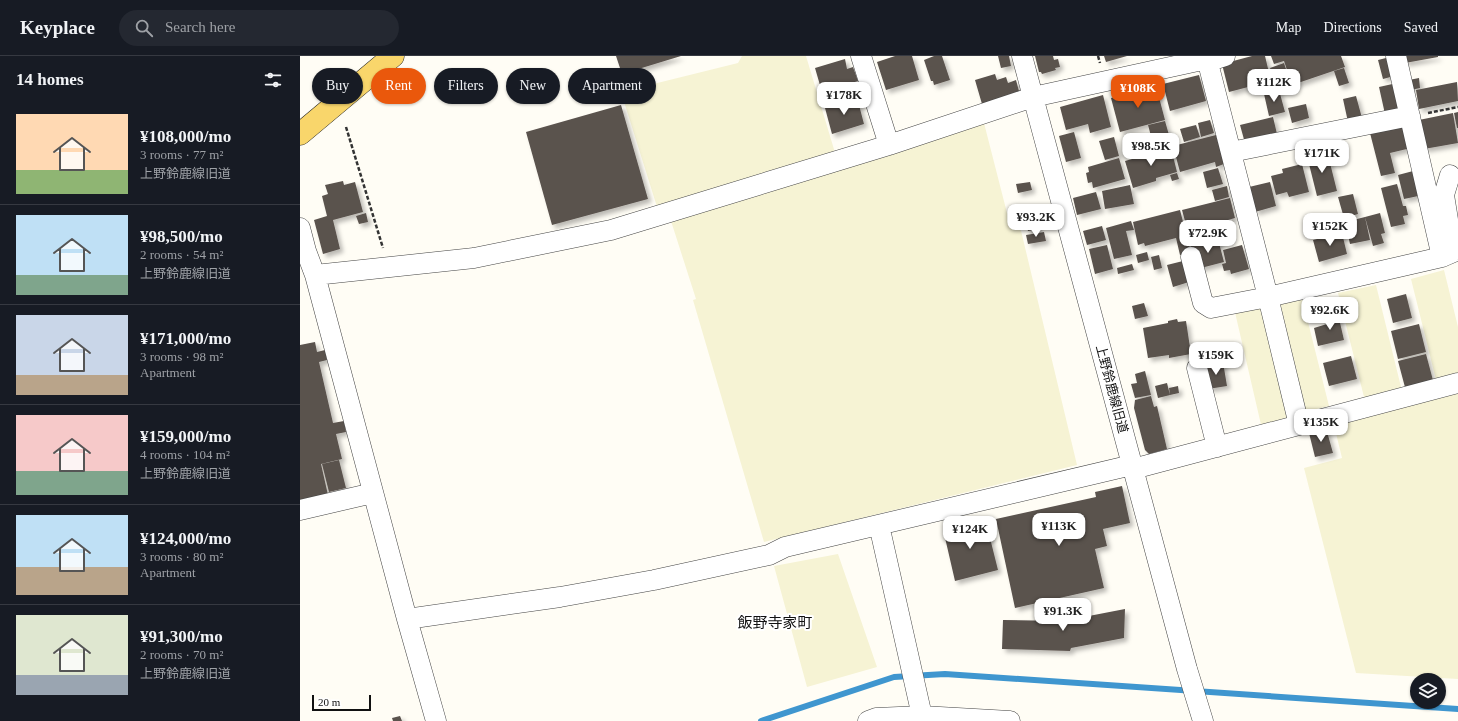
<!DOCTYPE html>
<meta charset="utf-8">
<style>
:root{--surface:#171b24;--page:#242831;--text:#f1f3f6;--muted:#9ea1a6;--line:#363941;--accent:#ea580c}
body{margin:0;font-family:"Times New Roman","Noto Sans JP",serif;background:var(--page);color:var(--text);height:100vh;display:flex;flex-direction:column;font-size:15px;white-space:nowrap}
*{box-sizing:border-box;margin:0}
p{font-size:13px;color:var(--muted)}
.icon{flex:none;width:22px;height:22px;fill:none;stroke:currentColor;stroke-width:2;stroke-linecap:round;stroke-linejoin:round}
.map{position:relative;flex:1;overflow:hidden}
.sheet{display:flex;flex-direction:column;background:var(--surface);width:300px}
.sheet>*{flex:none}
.top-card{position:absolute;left:12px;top:12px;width:380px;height:36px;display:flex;gap:8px}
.tools{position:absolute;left:1110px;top:617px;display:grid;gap:8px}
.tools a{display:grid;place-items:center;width:36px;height:36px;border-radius:50%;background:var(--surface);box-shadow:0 1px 3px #0004;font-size:20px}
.scale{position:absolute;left:12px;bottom:10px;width:59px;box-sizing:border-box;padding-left:4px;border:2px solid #111;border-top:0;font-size:11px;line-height:14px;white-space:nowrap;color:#111;-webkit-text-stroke:3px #fff;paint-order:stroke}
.price{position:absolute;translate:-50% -34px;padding:0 9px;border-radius:8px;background:#fff;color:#222;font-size:13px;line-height:26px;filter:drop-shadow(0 1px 2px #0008)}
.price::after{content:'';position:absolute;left:50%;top:24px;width:12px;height:9px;margin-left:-6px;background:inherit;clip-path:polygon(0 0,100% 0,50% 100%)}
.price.on{background:var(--accent);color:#fff}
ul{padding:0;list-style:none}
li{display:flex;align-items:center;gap:12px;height:100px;padding:0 16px}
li+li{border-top:1px solid var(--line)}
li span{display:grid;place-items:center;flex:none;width:112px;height:80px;border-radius:0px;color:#555}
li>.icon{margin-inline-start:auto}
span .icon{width:48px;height:48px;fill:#fffc;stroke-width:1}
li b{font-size:17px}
h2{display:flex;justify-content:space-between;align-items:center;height:48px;padding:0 16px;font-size:17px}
.tag{padding:0 14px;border-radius:18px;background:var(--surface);box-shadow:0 1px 3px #0004;font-size:14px;line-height:36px}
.tag.on{background:var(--accent);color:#fff}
header{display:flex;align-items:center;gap:24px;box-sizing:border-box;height:56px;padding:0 20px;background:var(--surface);border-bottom:1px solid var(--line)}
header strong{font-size:19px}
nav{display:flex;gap:22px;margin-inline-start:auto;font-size:14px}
.search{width:280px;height:36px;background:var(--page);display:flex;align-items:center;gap:10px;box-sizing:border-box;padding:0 14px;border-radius:22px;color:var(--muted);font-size:15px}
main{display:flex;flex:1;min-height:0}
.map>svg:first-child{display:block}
.farmland{fill:#f6f3d4}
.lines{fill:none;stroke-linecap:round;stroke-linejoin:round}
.stream{stroke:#3f96cf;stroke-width:6}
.building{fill:#5a524d;filter:url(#shadow)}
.minor-casing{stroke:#444;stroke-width:21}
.major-casing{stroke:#222;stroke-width:23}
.path{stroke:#333;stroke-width:2.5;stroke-dasharray:4 2;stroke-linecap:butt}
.minor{stroke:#fff;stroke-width:20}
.major{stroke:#f9d66b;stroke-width:22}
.labels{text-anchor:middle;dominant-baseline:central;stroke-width:4;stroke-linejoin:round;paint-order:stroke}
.street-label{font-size:13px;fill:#111;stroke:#fff}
.quarter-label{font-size:15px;fill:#111;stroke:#fff}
</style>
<header>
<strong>Keyplace</strong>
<div class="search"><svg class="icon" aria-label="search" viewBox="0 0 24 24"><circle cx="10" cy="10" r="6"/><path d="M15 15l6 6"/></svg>Search here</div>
<nav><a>Map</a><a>Directions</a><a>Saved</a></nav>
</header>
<main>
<section class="sheet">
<h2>14 homes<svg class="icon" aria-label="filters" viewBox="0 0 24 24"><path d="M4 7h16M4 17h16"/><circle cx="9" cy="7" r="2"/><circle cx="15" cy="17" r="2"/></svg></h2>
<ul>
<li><span style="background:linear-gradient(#ffd9b3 70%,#8fb573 0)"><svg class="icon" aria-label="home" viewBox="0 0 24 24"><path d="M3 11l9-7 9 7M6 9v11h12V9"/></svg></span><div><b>¥108,000/mo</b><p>3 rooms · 77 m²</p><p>上野鈴鹿線旧道</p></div></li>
<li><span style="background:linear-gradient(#bfe0f5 75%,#7fa58c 0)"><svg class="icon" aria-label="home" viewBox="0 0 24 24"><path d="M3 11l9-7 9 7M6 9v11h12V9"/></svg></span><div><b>¥98,500/mo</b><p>2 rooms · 54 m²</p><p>上野鈴鹿線旧道</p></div></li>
<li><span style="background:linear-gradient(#c9d6e8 75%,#b9a48a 0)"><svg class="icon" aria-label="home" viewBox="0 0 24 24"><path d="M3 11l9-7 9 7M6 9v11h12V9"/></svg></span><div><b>¥171,000/mo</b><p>3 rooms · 98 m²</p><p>Apartment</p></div></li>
<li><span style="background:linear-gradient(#f6c9c9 70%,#7fa58c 0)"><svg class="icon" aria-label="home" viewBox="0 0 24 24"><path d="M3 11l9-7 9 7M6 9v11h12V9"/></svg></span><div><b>¥159,000/mo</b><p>4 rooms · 104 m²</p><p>上野鈴鹿線旧道</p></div></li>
<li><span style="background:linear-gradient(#bfe0f5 65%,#b9a48a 0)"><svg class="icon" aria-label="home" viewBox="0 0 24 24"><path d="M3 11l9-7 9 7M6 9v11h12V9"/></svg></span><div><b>¥124,000/mo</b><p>3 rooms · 80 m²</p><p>Apartment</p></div></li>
<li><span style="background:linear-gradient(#dfe7d0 75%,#9aa5b1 0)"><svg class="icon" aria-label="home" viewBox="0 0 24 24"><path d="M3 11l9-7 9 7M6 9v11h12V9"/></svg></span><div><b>¥91,300/mo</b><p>2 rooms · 70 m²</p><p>上野鈴鹿線旧道</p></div></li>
</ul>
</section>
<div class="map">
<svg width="1158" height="665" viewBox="0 0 1158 665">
<defs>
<filter id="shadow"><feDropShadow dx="3.5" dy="3.5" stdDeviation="2" flood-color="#0004"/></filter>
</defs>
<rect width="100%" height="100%" fill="#fffdf5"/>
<path class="farmland" d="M442,0h64l30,100 -178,54 -37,-118 117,-29z
M684,67l23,90 11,5 59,247 -313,77 -71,-242 3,-1 -25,-78z
M1144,214l14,57v52l-21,5 -26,-105z
M1076,229l26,106 -37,10 -27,-108z
M1002,242l27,108 -25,6 -26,-105 2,-5z
M965,251l25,103 -4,11 -24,8 -28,-121z
M1158,335v288l-102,-6 -52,-205 38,-10 -9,-37z
M538,498l39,113 -70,20 -33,-121z"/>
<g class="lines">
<path class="stream" d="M461,665l133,-44 51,-3 513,35"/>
</g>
<path class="building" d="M316,0h65l-59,18z
M595,0h17l7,24 -33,10 -9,-28z
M634,0h8l8,24 -16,5 -1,-4h-2l-7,-21z
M698,0h11l2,10 -10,2z
M735,0h18l1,4 4,-1 2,8 -5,1 1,2 -14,4 -1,-2h-2z
M804,0h23l-21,6z
M952,0h13l6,25 -42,11 -7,-28z
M971,0h70l4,11 -53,18 -8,-24 -10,3z
M1103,0h35v1l-33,6z
M1090,1l4,19 -11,3 -5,-19z
M545,3l2,10 6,-2 5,14 -36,11 -7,-24z
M984,7l7,21 -14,5 -7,-21z
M1044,12l5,15 -10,3 -5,-15z
M695,18l2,6 9,-3 2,6 8,-3 4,15 -38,9 -7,-24z
M899,19l7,26 -36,10 -7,-27z
M1119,22l1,10 -9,2 -2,-10z
M1157,26l1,19 -39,8 -3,-19z
M1097,27l6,26 -18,5 -6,-27z
M856,30l9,34 -45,12 -9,-34z
M979,34l6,22 -16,4 -5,-22z
M803,39l8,32 -21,6 -2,-9 -22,6 -6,-23z
M1056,40l6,22 -14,4 -5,-23z
M554,43l2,7 3,-1 5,19 -32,10 -7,-26z
M1006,48l3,14 -17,5 -4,-15z
M321,49l27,94 -96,26 -26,-93z
M1158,56v16h-1l-3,-15z
M1153,57l5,30 -34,6 -5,-29z
M973,61l4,17 -32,9 -5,-18z
M910,64l4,13 -13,4 -3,-14z
M865,65l6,21 -17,5 -6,-22z
M1105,68l6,24 -21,5 5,20 -14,3 -11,-43z
M896,69l4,12 -16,5 -4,-13z
M774,76l7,26 -15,4 -7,-26z
M916,79l8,29 -8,3 -1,-5 -35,10 -7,-26z
M814,81l5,19 -14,4 -6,-19z
M871,92l6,24 -21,6v3l-23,7 -8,-27z
M1023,96l1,4 4,-1 9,36 -20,5 -9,-36h2l-1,-4z
M819,102l6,21 -32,9 -1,-6 -4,1 -2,-10 3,-1 -1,-5z
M1002,108l7,28 -20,5 -2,-5 -11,3 -5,-19 12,-3 -1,-4z
M918,112l5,16 -16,4 -4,-16z
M1117,114l6,25 -19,4 -6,-24z
M877,117l2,6 -7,2 -2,-6z
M43,125l1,4 11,-3 8,30 -30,8 7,29 -17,5 -9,-34 13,-4 -5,-20 6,-2 -3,-9z
M730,126l2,8 -14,3 -2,-9z
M970,126l6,24 -21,6 -6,-25z
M1097,128l6,22h3l2,9 -5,1 2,8 -14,3 -10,-39z
M830,129l4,19 -29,5 -3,-18z
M927,130l2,11 -14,4 -3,-11z
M796,136l5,17 -24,6 -4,-17z
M1053,138l5,20 -14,4 -6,-21z
M930,142l5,20 -7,2 1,3 -12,3 1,2 -29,8 -7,-26z
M880,154l11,43 -11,2 -4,-17 -31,8 -1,-3 -6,2 -5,-23z
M66,157l2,9 -9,2 -3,-8z
M1080,157l5,20 -4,1 3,9 -11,3 -8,-29z
M1065,161l5,23 -20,4 -5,-22z
M737,164l2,9 -11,2 -2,-9z
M831,165l3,9 -8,1 6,24 -18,4 -8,-31z
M802,170l4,14 -19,5 -4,-14z
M744,176l2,9 -18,3 -2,-9z
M1042,177l5,21 -28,8 -6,-22z
M918,183l6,23 -27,7 -6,-23z
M807,189l6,24 -18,5 -6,-25z
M942,189l7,24 -18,5 -1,-4 -6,1 -2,-7 4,-1 -3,-13z
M847,196l2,8 -11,3 -2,-8z
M859,199l3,13 -8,2 -3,-13z
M883,205l6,21 -16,5 -6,-22z
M832,208l2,6 -16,4 -1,-6z
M1106,238l6,24 -19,5 -6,-24z
M844,247l4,13 -13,3 -3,-13z
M1038,258l6,26 -26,6 -4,-18 13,-4 -2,-7z
M877,263l1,3 8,-1 5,33 -22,4v-3l-21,3 -5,-30 25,-5v-2z
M1119,268l7,28 -28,7 -7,-28z
M15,286l2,10 8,-2 2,10 -8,2 14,61 11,-2 2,11 -10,2 6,25 -21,5 7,31 -28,7v-157z
M1126,298l8,30 -28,7 -8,-30z
M1051,300l6,23 -28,7 -6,-23z
M923,306l4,24 -19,3 -4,-24z
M845,315l6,24 -16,3 -4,-14 6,-1 -2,-9z
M867,327l3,12 -12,3 -3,-12z
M878,330l1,7 -9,2 -1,-7z
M851,340l3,11 3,-1 10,43 -18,5 -4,-4 -11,-42 1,-8z
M1026,372l7,25 -18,4 -6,-24z
M39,404l7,28 -17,4 -7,-28z
M822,430l8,37 -27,6 4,17 -12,3 9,39 -89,20 -19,-89 100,-22 -1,-5z
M685,462l13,52 -43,11 -12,-52z
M825,553l-1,29 -53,10 -1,3 -68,-2 1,-29 60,1z
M100,660l2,5h-9l-1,-3z"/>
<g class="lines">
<defs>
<path id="minor" d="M561,0l28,89
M722,0l165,613 16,52
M908,0l-1,3 61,238 31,128
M1096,0l46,201
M931,96l179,-36
M1150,119l-6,20 9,56
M0,172l6,23 9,24 92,344 29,102
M891,201l12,46 8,5 57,-11 174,-40 16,-7
M15,219l159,-17 137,-28 278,-85 144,-48 174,-38h9l9,-3
M897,312l20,79
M833,413l325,-86
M0,454l73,-17
M579,469l43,191
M107,563l153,-22 94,-17 115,-25 16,-8 347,-82
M568,665l8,-3 46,-2 88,5"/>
<path id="major" d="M0,78l93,-78"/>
</defs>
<use href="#minor" class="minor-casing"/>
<use href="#major" class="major-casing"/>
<path class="path" d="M798,0l2,7
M1128,57l30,-6
M46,71l37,121"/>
<use href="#minor" class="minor"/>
<use href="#major" class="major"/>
</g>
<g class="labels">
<g class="street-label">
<text transform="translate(812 333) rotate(75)">上野鈴鹿線旧道</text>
</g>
<g class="quarter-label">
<text x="475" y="567">飯野寺家町</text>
</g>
</g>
</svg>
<div class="tools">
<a><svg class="icon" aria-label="layers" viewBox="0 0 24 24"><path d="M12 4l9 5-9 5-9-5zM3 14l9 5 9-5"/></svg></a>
</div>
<div class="scale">20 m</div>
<b class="price" style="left:974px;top:47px">¥112K</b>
<b class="price on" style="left:838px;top:53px">¥108K</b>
<b class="price" style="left:544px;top:60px">¥178K</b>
<b class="price" style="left:851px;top:111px">¥98.5K</b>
<b class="price" style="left:1022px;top:118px">¥171K</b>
<b class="price" style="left:736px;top:182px">¥93.2K</b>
<b class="price" style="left:1030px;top:191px">¥152K</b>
<b class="price" style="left:908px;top:198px">¥72.9K</b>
<b class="price" style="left:1030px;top:275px">¥92.6K</b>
<b class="price" style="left:916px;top:320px">¥159K</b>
<b class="price" style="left:1021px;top:387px">¥135K</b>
<b class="price" style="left:759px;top:491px">¥113K</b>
<b class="price" style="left:670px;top:494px">¥124K</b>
<b class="price" style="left:763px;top:576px">¥91.3K</b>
<div class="top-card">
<a class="tag">Buy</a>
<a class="tag on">Rent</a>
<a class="tag">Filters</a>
<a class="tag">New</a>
<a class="tag">Apartment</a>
</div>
</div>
</main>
